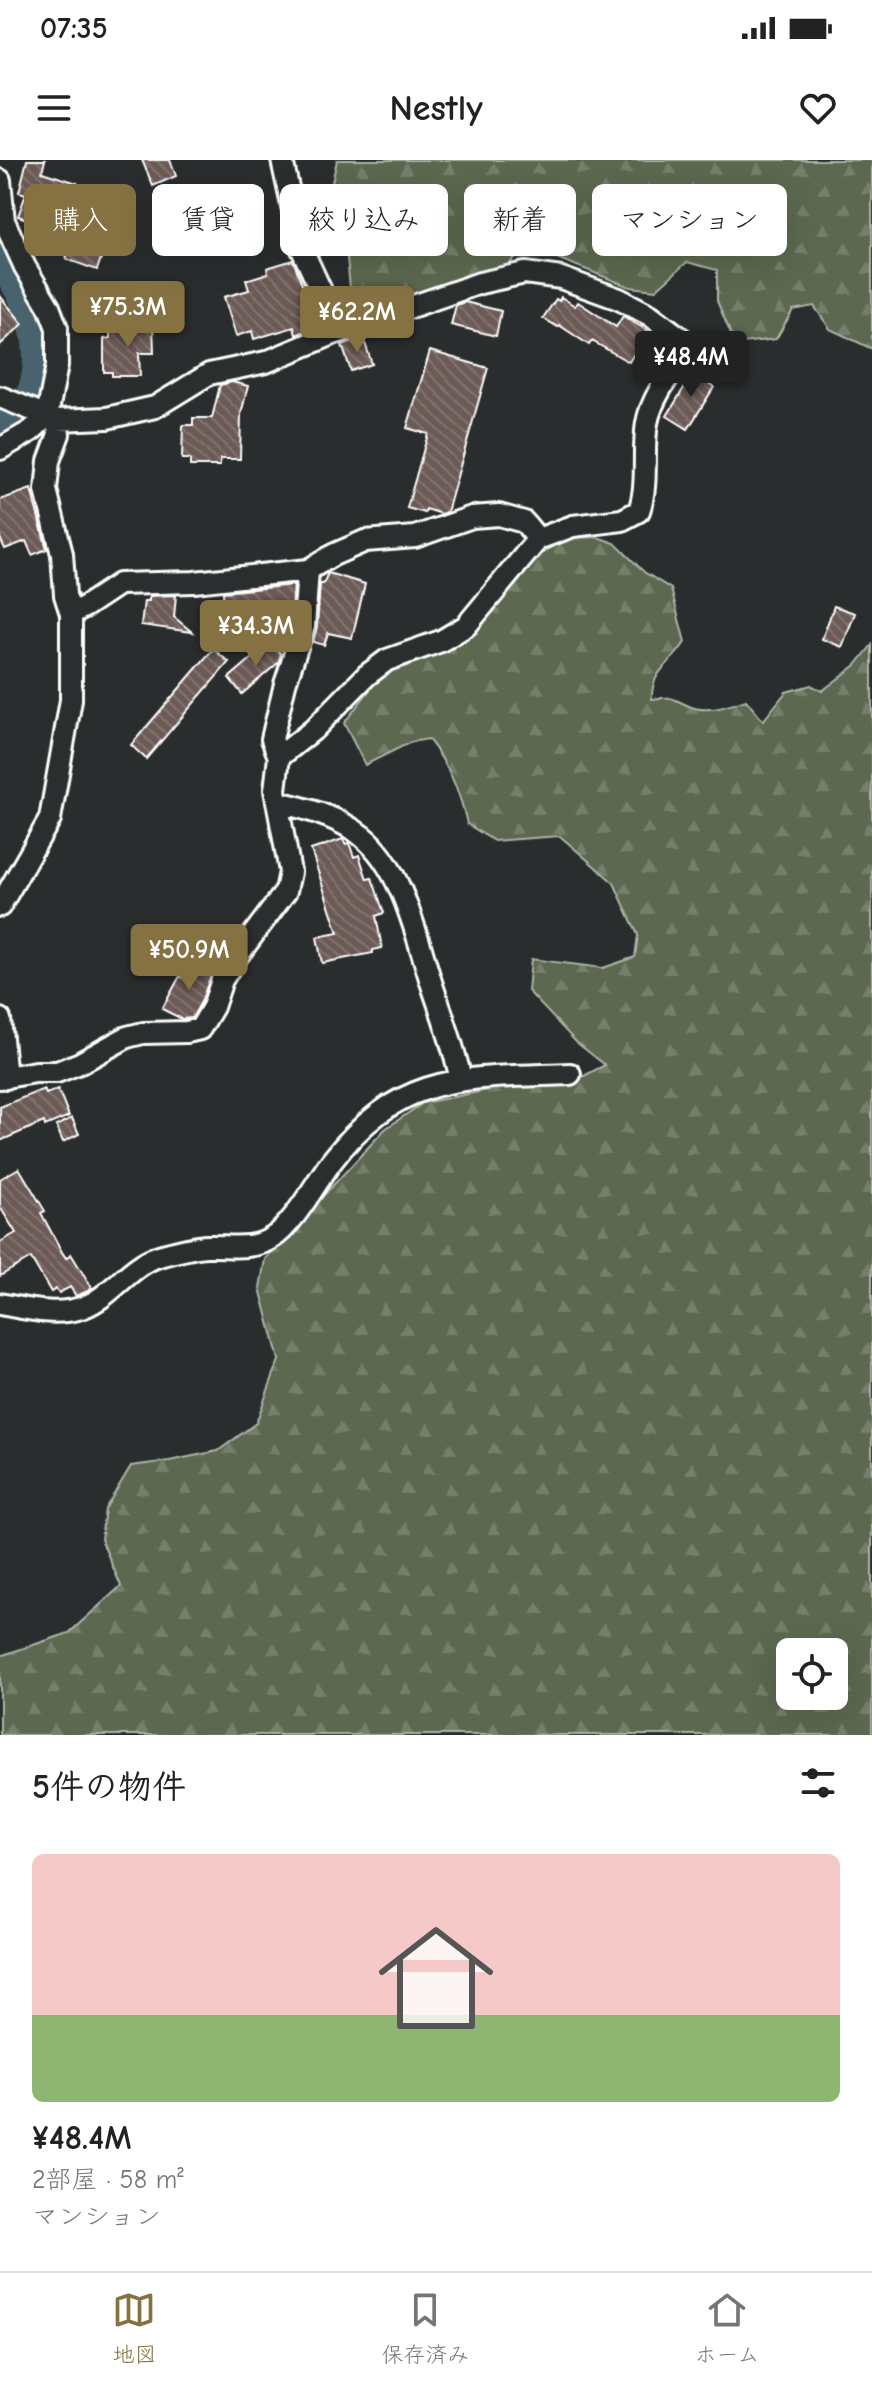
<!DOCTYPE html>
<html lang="ja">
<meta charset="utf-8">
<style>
:root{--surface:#fff;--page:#f2f2f2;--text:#222;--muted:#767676;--line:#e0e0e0;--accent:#857141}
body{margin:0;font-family:"Comic Neue","Klee One",sans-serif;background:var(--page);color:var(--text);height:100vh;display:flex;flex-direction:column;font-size:30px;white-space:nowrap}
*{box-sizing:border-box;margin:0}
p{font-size:26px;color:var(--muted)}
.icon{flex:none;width:44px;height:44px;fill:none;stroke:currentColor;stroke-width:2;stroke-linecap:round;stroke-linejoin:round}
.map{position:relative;height:1575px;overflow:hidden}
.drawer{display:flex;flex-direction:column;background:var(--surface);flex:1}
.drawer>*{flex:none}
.hud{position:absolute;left:24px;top:24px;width:824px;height:72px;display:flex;gap:16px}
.tools{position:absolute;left:776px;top:1478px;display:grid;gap:16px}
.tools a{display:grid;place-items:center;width:72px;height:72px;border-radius:12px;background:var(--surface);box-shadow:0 8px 32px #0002;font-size:40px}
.price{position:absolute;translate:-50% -68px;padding:0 18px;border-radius:8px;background:var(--accent);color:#fff;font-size:26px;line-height:52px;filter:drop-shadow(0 2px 4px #0008)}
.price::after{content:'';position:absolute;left:50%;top:48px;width:24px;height:18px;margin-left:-12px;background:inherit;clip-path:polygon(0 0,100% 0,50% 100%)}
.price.active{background:#222;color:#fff}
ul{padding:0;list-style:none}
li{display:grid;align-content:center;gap:16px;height:424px;padding:0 32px}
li+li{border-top:2px solid var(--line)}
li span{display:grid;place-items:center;height:248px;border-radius:12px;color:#555}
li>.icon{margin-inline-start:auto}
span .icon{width:144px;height:144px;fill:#fffc;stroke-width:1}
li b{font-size:34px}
h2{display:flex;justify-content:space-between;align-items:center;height:96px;padding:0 32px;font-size:34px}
.pill{padding:0 28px;border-radius:12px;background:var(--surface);box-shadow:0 8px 32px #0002;font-size:28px;line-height:72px}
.pill.active{background:var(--accent);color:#fff}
.status{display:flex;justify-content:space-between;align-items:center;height:56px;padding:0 40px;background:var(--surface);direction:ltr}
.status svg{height:22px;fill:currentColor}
header{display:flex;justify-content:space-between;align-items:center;height:104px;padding:0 32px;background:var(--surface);font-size:36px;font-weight:700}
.tabs{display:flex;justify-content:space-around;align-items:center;height:112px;border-top:2px solid var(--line);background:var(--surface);font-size:22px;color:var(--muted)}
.tabs a{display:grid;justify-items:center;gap:4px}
.tabs .active{color:var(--accent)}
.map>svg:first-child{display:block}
.forest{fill:url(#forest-firs);stroke:#aeb4a8;stroke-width:2;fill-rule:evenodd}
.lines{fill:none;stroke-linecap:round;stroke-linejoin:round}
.river{stroke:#49646e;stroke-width:40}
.building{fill:url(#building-back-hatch);stroke:#fff;stroke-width:2}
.street-casing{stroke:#fff;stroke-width:26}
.street{stroke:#2a2d2e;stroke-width:20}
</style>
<div class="status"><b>07:35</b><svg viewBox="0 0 49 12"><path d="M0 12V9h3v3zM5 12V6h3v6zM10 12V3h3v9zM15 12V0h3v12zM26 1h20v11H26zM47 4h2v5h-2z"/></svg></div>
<header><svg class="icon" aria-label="menu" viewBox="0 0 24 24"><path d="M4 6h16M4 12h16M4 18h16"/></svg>Nestly<svg class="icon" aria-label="heart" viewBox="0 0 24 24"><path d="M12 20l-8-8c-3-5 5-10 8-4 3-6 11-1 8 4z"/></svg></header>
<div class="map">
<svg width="872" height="1575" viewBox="0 0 872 1575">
<defs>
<pattern id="forest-firs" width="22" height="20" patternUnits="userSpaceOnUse" patternTransform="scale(2)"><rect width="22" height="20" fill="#5c6850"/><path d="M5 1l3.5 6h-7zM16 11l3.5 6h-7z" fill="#747f6a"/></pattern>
<pattern id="building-back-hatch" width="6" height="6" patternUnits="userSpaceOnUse" patternTransform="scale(2)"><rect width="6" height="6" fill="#6c5a56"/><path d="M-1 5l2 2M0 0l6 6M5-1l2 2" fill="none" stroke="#82736f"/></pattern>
</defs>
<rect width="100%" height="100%" fill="#2a2d2e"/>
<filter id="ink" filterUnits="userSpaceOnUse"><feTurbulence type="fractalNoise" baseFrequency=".0125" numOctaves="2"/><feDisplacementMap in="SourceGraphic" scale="16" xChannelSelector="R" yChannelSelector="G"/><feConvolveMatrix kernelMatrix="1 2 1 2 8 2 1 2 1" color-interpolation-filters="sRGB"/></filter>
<g filter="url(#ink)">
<path class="forest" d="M337,0h535v189l-42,-20 -16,-23 -21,4 -17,29 -41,5 -18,-43v-31l-30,-8 -31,28 -26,-3 -73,-29h-43l-15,22 -128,43 -19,-15 -5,-50 -18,-24 -2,-29z
M597,377l18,6 29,29 27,17 14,53c-13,23 -34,27 -33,57 22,-3 18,-1 37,7 18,8 39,0 57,-6l17,21 23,-29 25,-7 11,6 34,-26 16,-20v1090h-872v-79l69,-23 52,-47 -20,-47 4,-30 26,-43 38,-5 49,-10 38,-28 23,-63 -19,-72 5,-29 120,-130 38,-26 96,-19 30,1 31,-7 25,-13 -29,-23 -48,-51 3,-32 72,9 32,-11 3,-22 -24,-52 -54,-47 -66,5 -27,-17c-7,-32 -18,-59 -39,-85l-17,3 -46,23 -21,-42 36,-46 88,-42 77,-84 25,-13zM790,1492h44v44h-44z"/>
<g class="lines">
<path class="river" d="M0,90c9,16 22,31 29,48 22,48 22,109 -29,136"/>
</g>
<path class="building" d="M27,0h18l-3,12 35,11 -1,3 19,6 -1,5 7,2 -4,12 10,3 -4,12 8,3 -14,41 -31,-11 8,-25 -56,-18 8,-22 -7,-2z
M142,0h28l6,16 -23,10z
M293,100l13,35 3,1 6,31 -19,8 -2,-8 -40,12 -2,-8 -16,5 -12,-39 25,-7 -3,-10 22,-7 -1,-5z
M0,136l23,28 -23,21z
M561,137l14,9 3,-4 38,25 7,-11 25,15 -19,31 -37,-21 -3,4 -30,-20 -1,2 -15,-9 13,-19 3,2z
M465,142l36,9 -5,25 -45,-11 5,-20z
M132,164h21l1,29h-15l1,23h-28v-4h-8v-33l6,-1v-9h22z
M363,177l9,27 -21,7 -9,-26z
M430,191l58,17 -41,144 -5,2 -16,-5 -1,4 -18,-5 21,-74 -21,-6z
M696,208l15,9 -3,6 6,4 -26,42 -21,-13z
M232,222l16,4 -7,28 -1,45h-20v7h-30v-7h-8l1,-34h10v-7h19l8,-33z
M31,329l16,60 -15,6 -6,-14 -21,8 -5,-11v-38z
M328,413l37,11 -13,54 -24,-5 -4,12 -11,-3 4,-15 3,-43h3z
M294,425l-3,35h-67l-1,-28z
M176,435l-2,22 18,15 -51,-7 3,-24h5v-5z
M834,446l21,7 -13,34 -20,-8z
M271,482l10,12 -3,9 -36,31 -13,-16z
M213,489l16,13 -83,97 -15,-14z
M343,679l2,5 4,-1 5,14 5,-2 8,24 5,-1 12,35 -8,3 6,32 -9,2v3l-51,10 -5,-26 21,-4 -27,-83z
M195,800l18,10 -12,32 -9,16 -10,1 -20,-10 18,-33 5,3z
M44,929l2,5 12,-5 11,27 -24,10 -1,-4 -44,19v-34z
M72,958l7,16 -16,8 -7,-16z
M19,1008l26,43 -4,2 21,39 4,6 5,-4 21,34 -4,3 -12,5 -6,-9 -11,6 -3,-4 -5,3 -20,-34 -31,18v-34l16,-9 -16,-26v-28z"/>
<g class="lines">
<defs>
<path id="street" d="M282,0l19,87 21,46 11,41
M0,20l4,41 21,46 24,40 8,21v37l-10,51 -16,15 -31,18
M0,237l57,23 2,14 -10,27 -3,29 16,64 3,41 6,19v86l-21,119 -50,87
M57,260l50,-2 48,-11 54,-33 57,-12 67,-28 147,-51 45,-10 36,5 58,21 31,16 40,30c-15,23 -38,50 -43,78 -5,29 2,60 -8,88l-17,9 -49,6 -35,13 -14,-17 -25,-7 -27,2 -57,20 -50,4 -32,14 -25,15 -114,12 -75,2 -33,22 -15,8
M279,597l34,-27 54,-55 20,-15 54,-19 25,-15 72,-87
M277,642c28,6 62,15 85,34 41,32 55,103 70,149 11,32 22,62 29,95
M0,859l6,59
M0,918l36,-6h21l23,-9 47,-26 16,-4 44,-1 13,-3 13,-22 9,-27 13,-21 51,-68 4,-19 -15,-82 4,-33 -7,-18 13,-55 19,-58 4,-56
M0,1144c28,5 56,13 84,3 28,-11 46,-42 75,-51 15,-4 32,-9 48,-10 22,-1 44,5 65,-8 21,-13 43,-54 59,-76 69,-91 135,-84 239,-88"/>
</defs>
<use href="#street" class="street-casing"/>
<use href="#street" class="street"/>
</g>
</g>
</svg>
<div class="tools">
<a><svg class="icon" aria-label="locate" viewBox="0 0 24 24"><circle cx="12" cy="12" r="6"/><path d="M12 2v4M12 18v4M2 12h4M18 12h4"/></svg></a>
</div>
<b class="price" style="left:128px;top:189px">¥75.3M</b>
<b class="price" style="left:357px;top:194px">¥62.2M</b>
<b class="price active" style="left:691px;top:239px">¥48.4M</b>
<b class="price" style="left:256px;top:508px">¥34.3M</b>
<b class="price" style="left:189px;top:832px">¥50.9M</b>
<div class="hud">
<a class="pill active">購入</a>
<a class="pill">賃貸</a>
<a class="pill">絞り込み</a>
<a class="pill">新着</a>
<a class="pill">マンション</a>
</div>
</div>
<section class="drawer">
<h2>5件の物件<svg class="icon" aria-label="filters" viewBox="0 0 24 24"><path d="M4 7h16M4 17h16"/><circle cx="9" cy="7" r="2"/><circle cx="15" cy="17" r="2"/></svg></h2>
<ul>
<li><span style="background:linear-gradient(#f6c9c9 65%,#8fb573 0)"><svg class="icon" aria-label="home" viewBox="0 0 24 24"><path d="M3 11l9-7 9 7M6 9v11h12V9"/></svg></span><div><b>¥48.4M</b><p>2部屋 · 58 m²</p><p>マンション</p></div></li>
</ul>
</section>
<nav class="tabs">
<a class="active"><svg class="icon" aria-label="map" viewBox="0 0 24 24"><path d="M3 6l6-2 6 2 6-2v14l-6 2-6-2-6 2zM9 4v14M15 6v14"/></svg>地図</a>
<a><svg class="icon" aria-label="saved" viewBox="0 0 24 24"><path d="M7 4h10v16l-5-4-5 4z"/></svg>保存済み</a>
<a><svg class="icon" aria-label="home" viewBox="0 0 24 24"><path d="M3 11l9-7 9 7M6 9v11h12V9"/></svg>ホーム</a>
</nav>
